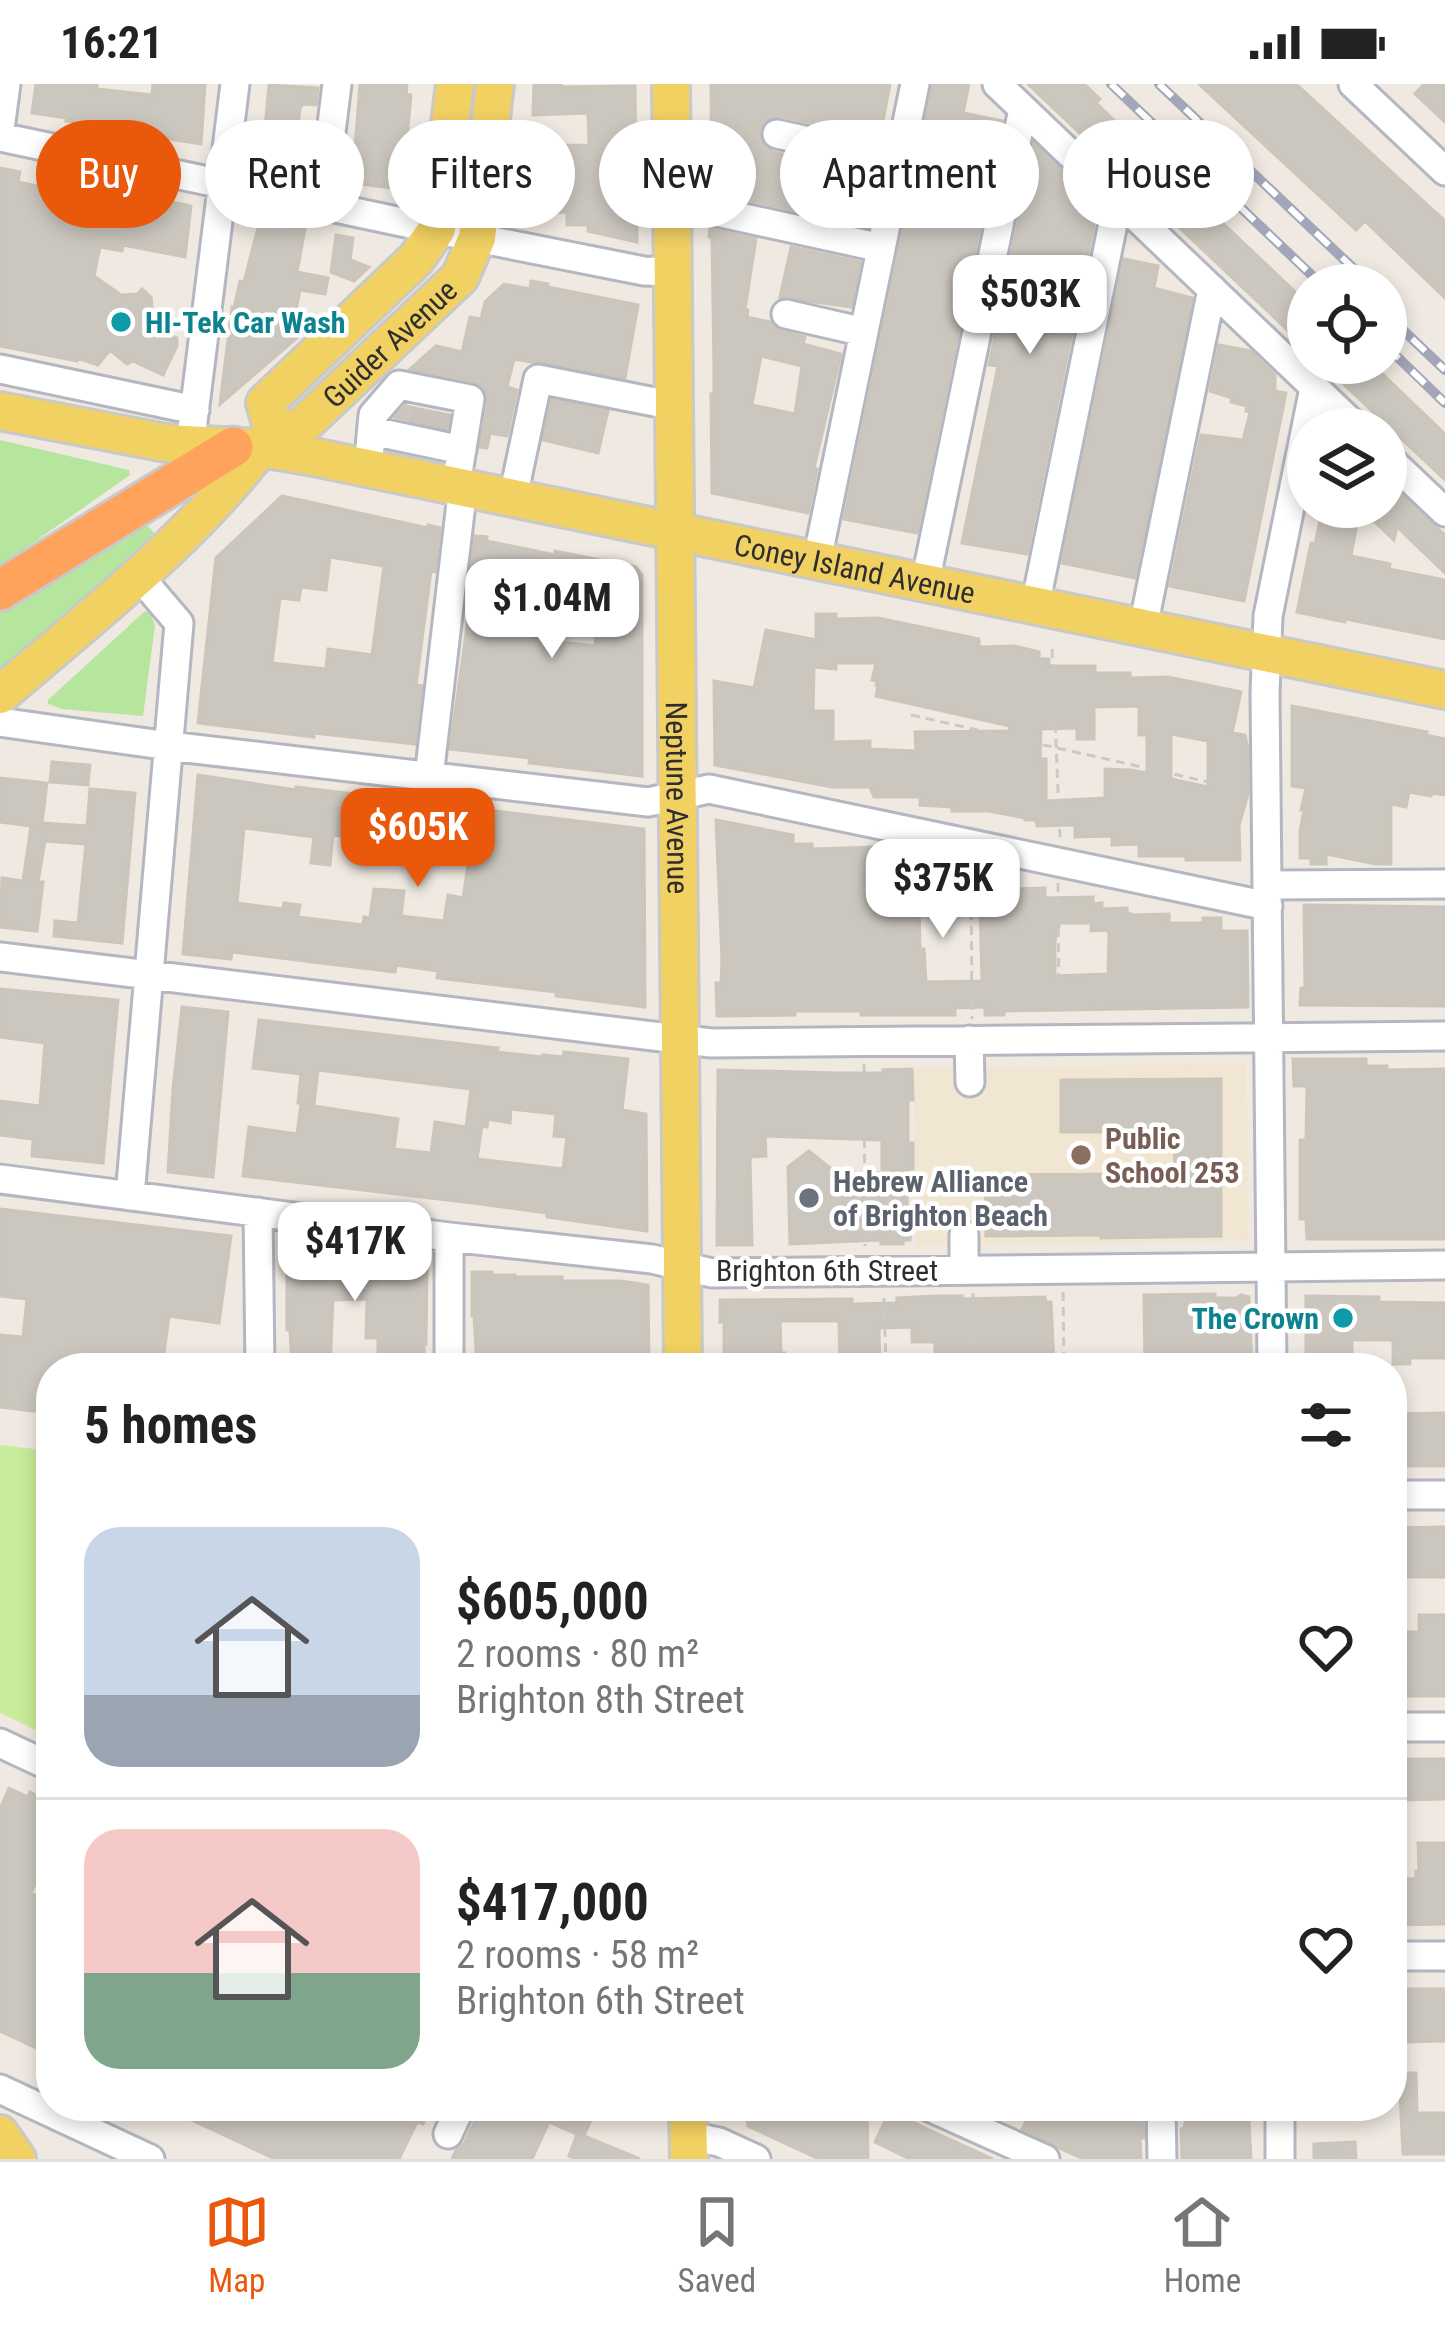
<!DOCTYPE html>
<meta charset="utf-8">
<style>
:root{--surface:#fff;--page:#f2f2f2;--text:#222;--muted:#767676;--line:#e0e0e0;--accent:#ea580c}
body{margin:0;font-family:"Roboto Condensed",sans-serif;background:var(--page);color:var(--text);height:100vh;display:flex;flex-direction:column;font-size:45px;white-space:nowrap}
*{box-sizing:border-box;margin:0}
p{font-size:39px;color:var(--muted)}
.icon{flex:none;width:66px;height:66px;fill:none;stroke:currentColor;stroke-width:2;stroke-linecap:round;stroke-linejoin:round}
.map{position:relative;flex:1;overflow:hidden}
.sheet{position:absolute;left:36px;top:1269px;width:1371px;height:768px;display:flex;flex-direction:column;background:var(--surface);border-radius:48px;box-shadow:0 6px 18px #0003}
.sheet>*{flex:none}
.banner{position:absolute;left:36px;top:36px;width:1374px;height:108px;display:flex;gap:24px}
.fabs{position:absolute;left:1287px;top:180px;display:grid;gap:24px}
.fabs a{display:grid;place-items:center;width:120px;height:120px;border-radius:50%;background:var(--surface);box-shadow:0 6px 18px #0003;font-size:60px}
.price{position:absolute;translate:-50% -102px;padding:0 27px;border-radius:24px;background:#fff;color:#222;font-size:39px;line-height:78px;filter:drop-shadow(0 3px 6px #0008)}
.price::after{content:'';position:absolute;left:50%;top:72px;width:36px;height:27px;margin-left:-18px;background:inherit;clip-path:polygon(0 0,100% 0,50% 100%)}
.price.current{background:var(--accent);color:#fff}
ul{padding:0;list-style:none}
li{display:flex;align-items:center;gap:36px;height:300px;padding:0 48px}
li+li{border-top:3px solid var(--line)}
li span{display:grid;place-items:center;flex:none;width:336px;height:240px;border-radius:36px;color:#555}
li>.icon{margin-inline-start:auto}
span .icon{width:144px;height:144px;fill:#fffc;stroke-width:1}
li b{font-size:51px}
h2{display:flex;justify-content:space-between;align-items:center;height:144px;padding:0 48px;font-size:51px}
.chip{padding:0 42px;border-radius:54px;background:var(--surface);box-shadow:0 6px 18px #0003;font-size:42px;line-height:108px}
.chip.current{background:var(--accent);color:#fff}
.status{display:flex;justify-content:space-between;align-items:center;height:84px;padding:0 60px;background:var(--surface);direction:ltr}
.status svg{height:33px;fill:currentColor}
.dock{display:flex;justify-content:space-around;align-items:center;height:168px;border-top:3px solid var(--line);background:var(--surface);font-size:33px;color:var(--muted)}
.dock a{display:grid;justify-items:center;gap:6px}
.dock .current{color:var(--accent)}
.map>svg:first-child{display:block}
.education{fill:#f0e6d1}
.green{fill:#b6e59e}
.pitch{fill:#c9ec9a}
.building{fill:#cbc7bf;stroke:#cbc5ba;stroke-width:3;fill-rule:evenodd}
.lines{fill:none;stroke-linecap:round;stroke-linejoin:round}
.minor-tunnel{stroke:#c8c4bd;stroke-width:27;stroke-dasharray:27 14;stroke-linecap:butt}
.minor-casing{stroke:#b4b7c1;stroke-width:33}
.major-casing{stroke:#c9c9c9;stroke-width:42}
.highway-casing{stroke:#c9c9c9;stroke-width:45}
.path{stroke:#c9c9c9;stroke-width:3;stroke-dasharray:9 6;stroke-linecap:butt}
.minor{stroke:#fff;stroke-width:27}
.major{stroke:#f2d163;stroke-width:36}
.highway{stroke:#ffa35c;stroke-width:39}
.rail-casing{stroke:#a3a6b8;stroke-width:10}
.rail{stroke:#fff;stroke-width:6;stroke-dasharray:18;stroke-linecap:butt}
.culture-dot{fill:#0f9aa8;stroke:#fff;stroke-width:4.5}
.education-dot{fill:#8d6e63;stroke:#fff;stroke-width:4.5}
.worship-dot{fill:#6b7280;stroke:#fff;stroke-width:4.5}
.labels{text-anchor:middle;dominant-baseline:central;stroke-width:9;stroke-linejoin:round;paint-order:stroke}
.culture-label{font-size:30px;font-weight:bold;fill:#0d838f;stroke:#fff;text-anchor:start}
.street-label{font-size:30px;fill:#2e2e2e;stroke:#fff}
.education-label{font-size:30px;font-weight:bold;fill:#785e54;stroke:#fff;text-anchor:start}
.worship-label{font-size:30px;font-weight:bold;fill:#5b616d;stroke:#fff;text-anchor:start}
</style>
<div class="status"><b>16:21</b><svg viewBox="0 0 49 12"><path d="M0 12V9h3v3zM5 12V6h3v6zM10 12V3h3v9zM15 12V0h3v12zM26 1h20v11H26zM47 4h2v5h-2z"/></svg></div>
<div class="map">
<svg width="1445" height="2075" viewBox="0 0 1445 2075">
<rect width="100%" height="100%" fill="#efe9e1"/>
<path class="education" d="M1246,979l2,178 -332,5 -2,-177z"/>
<path class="green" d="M0,356l129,30 1,5 -130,91z
M145,439l12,13 -157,144v-81z
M145,527l5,1 5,13 -12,91 -81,-7 -14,-5v-4z"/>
<path class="pitch" d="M0,1361l51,6v286l-51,-24z"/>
<path class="building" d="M36,0h61v5l55,6 1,-11h52l-4,60 -103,-16v-2l-32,-5 1,-3 -35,-5z
M360,0h47l-1,10 5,1 -4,43h-5l-9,50 -50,-6 3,-24 8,1z
M534,0h27l1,3 73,-1 2,156 -49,-11v-6h-21v-13l-47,1v-24h4l-1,-43 66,-1 -1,-32 -55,2z
M711,0h179l-7,37 5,1 -4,17 -104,-23 -15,5 -6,10 5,15 9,6 105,23 -11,51 -158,-34v-5h3z
M933,0h36l-6,29 39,8 -85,412 -73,-14z
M1028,0h56l16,15 -4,4 212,201v21l-12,13z
M1199,0h97l149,137v77l-80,-77 -9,9z
M1424,0h21v38l-30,-28z
M269,1l49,3 -2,17 -13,-1 -3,4 -4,39 12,1 -2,18 -44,-6z
M1034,60l29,28 -2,11 19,6 -3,17 20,4 -70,344 -65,-11 36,-177 -9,-1z
M0,84l20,4 -2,10 91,19 -1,4 28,5 10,-7 1,-6 44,9 -6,51 -62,-12 -1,6 -22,-4 -6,29 27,19 17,-1 4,-5 9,8 3,31 23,10v8l-14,29 -30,-14 -6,3 -17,-14 -12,15 -21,-7v3l-77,-15z
M260,136l45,9 -8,43 31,6 -3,16 -25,-4 -6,30 19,4 -93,80 12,-97 2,1 6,-27 4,1z
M710,145l46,10 -11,70 3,1 -1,7 23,5 11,9 24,6 -2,7 38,10 -27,114 3,1 -9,44 -96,-20 -1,-99 3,1v-27l-2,-130 -3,-1zM761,272l41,10 -7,48 -43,-9z
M336,151l17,3 -3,22 19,7 -15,14 -23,-9z
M791,163l69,15 -9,45 -71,-10z
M1124,175l34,7 -4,22 38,10 -57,280 -73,-15z
M531,197l17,3v3l90,18 -13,73 -111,-19 -7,28 10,3 -10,46 -17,-3 -3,15 -7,-1 8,-45 -6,-16 -9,-5 -63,-12 26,-23 26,6 8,-35 11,2 4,-17 19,-18 26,5z
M1219,261l31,6 25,24v16l11,2 -42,208 -74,-15 31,-151 42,5 7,-28 -4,-1 1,-5 -16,-4 1,-4 -22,-7z
M1345,279h26l74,71v46l-111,-105z
M552,316l56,11 -10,42 -55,-13z
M405,322l44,9 -2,13 -52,-11z
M1386,397l59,54v38l-48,-46 -3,13 -34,-32 -9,48 39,8 -1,5 56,11v59l-99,-20 -1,3 -48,-10 14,-69 4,1 8,-37h63z
M282,412l146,32v-3l12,3 -5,44 -4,-1 -15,114 6,1 -7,58 -101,-11v4l-116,-14 18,-165zM330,473l54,9 -12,89 -44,-6 -2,20 -54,-6 8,-65 19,2 2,-13 25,3z
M475,452l12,1v4l49,10 19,4v-4l81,16 6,8v201l-113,-13 1,-5 -80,-9 22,-158h-3zM549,513l51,6 -5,43 -53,-6 4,-40z
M816,530h20v5l42,-1 101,21v8l36,-1 24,6v7h10v7h46v7h35v5l38,-1 73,15 -9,41 13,2 3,13v46l-9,31 1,35h-54v-4h-47v-12l-27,1v-9l-37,1v-12l-38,1 -1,-6h-11v-2l-36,-7h-37v-4l-32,-2v-8h-46l-4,-10h-38l-117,-22 -1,-84 40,7 12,-58 50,10zM836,579h40l-4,17 5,1 -1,4 2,1 -2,10 134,30 -1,5 -94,1 1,19 -46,-2v-8l-37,1v-31h-20l1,-44 22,2zM1139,622v29h8v38l-16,-3 -26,-1v29l-59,3v-42h-6l1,-30 36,-1v11h17v-32zM1171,650l37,7v46l-37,-8z
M1292,622l135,26 -2,3 20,4v56l-13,-2 -1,3 -22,-4 -3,15 -15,-3v60h-15l-50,-10v10h-15v-6h-11v-26l4,-22h-3l5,-22 -14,-2z
M52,678l38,3 -2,20 -38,-3z
M198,691l98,15v-3l348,42 1,178 -89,-11v-4l-119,-14 1,-7 -42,-6 -1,7 -163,-20 -1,7 -48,-5zM244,744l70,9 -3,26 19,2 3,-30 31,4 -1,8 31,9 2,-13 74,9 -7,46 -15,-3 -4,26 -43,-5 3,-25 -30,-2 -4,29 -6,-1 -1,8 -65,-8 2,-12 -16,-2 -1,6 -46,-6z
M0,694l47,5 -5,40 45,3 3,-37 45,4 -13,150 -68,-7 1,-15 23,2 8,-79 -41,-3 -7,41h5l-6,49 -37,-4 2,-49 21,3 8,-55 -31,-4z
M716,736l77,15v9h19v5l60,-2v18l79,2v6h13v8l40,-1v4h10v5l31,-1v10l48,-1v7l9,-1v6l25,-1v5l7,2 35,-1v9h34v-5h18v13h26l1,76 -244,4v4h-19v-8l-30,1v7h-94v-4h-66v4l-78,1 -1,-33h5l1,-23zM929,821h51l2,76 -56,1 -2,-33h-4l-1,-42zM1060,839h31v8l16,-1 2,4 -1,40 -53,2v-36z
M1304,821l141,2v99l-145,-1 1,-17h4z
M0,905l118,11 -15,163 -71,-7 1,-17 -33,-4v-34l40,5 5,-63 -45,-6z
M182,923l46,5 -15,165 -45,-5 5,-83z
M259,936l239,28 -1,4 46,5v-2l20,2 1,-5 64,7 -6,51 24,4 1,117 -100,-14v-4l-74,-10 -230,-27 6,-49 48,7 4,-30 97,15 -4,30 37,4 4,-31 31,5 5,-38 -153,-19 -4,34 -16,-1 3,-29 -48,-6zM511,1025l45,5 -2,22 13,1 -4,32 -86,-10 5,-33 5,1 1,-8 22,4z
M1293,975h73v7h21v4l58,-1v170h-138l-1,-20h-6v-79h6l1,-54h-13z
M912,985l1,31h-5v43h5v26h-5l-1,41h8l-1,19 -3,-1 -1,12h-7v4h-22v-4l-91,4 -2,-77 21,-16 27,22h46v-33l-117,-4 1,20 -16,1 2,88h-35l1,-175 121,3h44v-3z
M1221,995v157l-120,2v-3l-115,1 -1,-61 158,-1 1,11h31l-1,-53h-113v-52z
M0,1125l231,27 -12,87 -50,-7 -7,52h-111v45l-51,-6v-72l23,2 4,-38 -27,-3z
M287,1163h17v4l22,-1v3l25,-1v4h25v3h26v3h25l-1,82h-2v19l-46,1v-26h-12l1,-39 -34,1 -3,68h-38l-2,-38h-3z
M472,1188h20v3h23v2h47v4h59l27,4 1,83h-172l-3,-52h-2z
M1215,1210v4h22l4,-3 8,2 3,71h-107l-1,-73z
M937,1212h25v3l83,-2 1,5h5l3,62 -119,1v-23h-23v-15l-33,1 1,39 -40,1 -1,-47h-59l1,32h4v15h-61v-47l-4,1v-22l132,-1v5l45,-1v-5z
M1306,1212l73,1v5l66,1v55h-35v6h-17v-24h-41v28h-46z
M1445,1329v53h-50v-52z
M1445,1443v50h-53v-49z
M1419,1531h26v81h-39v-28h-14v-15h14v-21h13z
M1392,1675h53v40l-45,1v-11h-8z
M9,1704l19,9 2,-5 21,10v53l-5,10 -2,-1 -13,29 20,9v153l-51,-24v-222z
M1418,1759h27v81l-53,1v-47l24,1v-8h3z
M1401,1905h44v52l-43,1 -1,-23 -9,1v-18h9z
M1399,1989h17l1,40h28v41h-42z
M162,2022h269l-8,18 -6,-2 -18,37h-124z
M482,2022h115l-13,30 56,23h-63l-8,-3 8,-22 -28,-12 -17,37h-80l4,-9 8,-6z
M746,2022h121l1,53h-49l-71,-33z
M1034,2022h108l2,32h-4l1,21h-57l-25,-11 -37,-19z
M1189,2022h59l3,53h-69l-1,-30 3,-1z
M890,2026l35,18 68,31h-83l-35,-17z
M1355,2058l1,16 -42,1v-15z"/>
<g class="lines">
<path class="minor-tunnel" d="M421,347l5,-21
M448,352l4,-21"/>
<defs>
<path id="minor" d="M997,0l361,345
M1353,0l92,87
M0,45l6,-45
M777,50l109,24
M0,53l477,101 167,33 29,1
M322,121l15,-121
M703,125l165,36
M786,230l78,18
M0,285l195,41
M399,301l71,14 -14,86
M372,347l90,19
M190,362l45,-362
M1386,372l59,56
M368,384l5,-53 26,-30
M513,413l25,-118 137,27
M817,476l98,-476
M925,499l98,-474
M1035,522l83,-407
M1143,543l69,-338
M0,638l169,24 479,56 61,-13 559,117
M429,693l34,-291
M1268,801l177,-1
M0,873l711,86 734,-7
M969,956l1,42
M0,1095l449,58 203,22 60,14 733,-8
M130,1112l49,-573 -41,-48
M258,1128l2,156
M964,1151v35
M449,1153v131
M1272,1284l-7,-675 3,-77 46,-228
M1392,1411h53
M1392,1643h53
M0,1659l51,24
M1392,1872h53
M0,2005l150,70
M927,2022l118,53
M1161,2022l1,53
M1280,2022v53
M448,2050l13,-28
M689,2052l30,6 37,17"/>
<g id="major">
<path id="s1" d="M671,0l12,1284"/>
<path id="s2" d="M0,327l166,32 94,5 49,8 1136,234"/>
<path d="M273,347l-8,-28 151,-144 21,-30 18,-145"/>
<path id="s3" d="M0,611c95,-82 199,-161 273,-264l28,-4 159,-150 17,-39 18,-154"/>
<path d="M688,2022l1,53"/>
<path d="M0,2050l17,25"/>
</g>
<path id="highway" d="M0,506l233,-143"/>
</defs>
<use href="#minor" class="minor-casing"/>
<use href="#major" class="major-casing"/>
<use href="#highway" class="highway-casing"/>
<path class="path" d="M1052,565l8,188
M911,631l333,75
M880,768l2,164
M971,782l1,153
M1058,799l1,135
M864,980l1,182
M1063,1208l1,76
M973,1209v75
M884,1214l2,70"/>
<use href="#minor" class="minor"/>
<use href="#major" class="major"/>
<use href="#highway" class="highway"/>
<defs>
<path id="rail" d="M1111,0l211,201
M1159,0l212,201
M1386,230l59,56
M1386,262l59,57"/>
</defs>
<use href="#rail" class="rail-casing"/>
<use href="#rail" class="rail"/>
</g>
<g class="culture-dot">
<circle cx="121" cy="238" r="12"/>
<circle cx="1343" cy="1234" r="12"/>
</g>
<circle class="education-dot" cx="1081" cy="1071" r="12"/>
<circle class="worship-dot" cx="809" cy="1114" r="12"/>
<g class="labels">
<g class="culture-label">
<text x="145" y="238">HI-Tek Car Wash</text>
<text x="1319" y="1234" text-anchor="end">The Crown</text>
</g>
<g class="street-label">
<text stroke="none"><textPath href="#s3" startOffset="531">Guider Avenue</textPath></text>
<text stroke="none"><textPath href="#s2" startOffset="870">Coney Island Avenue</textPath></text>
<text stroke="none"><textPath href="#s1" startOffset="714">Neptune Avenue</textPath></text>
<text x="827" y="1186">Brighton 6th Street</text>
</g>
<g class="education-label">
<text x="1105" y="1054">Public<tspan x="1105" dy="34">School 253</tspan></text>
</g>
<g class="worship-label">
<text x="833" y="1097">Hebrew Alliance<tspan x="833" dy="34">of Brighton Beach</tspan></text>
</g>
</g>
</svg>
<div class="fabs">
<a><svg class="icon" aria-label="locate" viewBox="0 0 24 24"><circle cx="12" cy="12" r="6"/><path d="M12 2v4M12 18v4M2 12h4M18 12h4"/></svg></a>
<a><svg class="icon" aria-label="layers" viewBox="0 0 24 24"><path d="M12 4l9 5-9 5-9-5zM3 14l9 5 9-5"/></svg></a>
</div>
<b class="price" style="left:1030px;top:273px">$503K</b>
<b class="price" style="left:552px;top:577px">$1.04M</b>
<b class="price current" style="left:418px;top:806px">$605K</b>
<b class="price" style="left:943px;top:857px">$375K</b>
<b class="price" style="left:355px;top:1220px">$417K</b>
<div class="banner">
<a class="chip current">Buy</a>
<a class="chip">Rent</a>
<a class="chip">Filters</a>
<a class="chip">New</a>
<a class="chip">Apartment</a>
<a class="chip">House</a>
</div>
<section class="sheet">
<h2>5 homes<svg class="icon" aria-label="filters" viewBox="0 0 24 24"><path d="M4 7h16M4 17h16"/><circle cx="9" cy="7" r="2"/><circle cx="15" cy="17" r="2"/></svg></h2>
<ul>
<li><span style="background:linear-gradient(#c9d6e8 70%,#9aa5b1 0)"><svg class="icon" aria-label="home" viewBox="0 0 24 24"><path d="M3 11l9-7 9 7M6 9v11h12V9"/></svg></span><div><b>$605,000</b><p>2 rooms · 80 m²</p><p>Brighton 8th Street</p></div><svg class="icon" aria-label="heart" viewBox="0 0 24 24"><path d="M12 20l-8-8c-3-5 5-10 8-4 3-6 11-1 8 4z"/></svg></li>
<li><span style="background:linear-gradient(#f6c9c9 60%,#7fa58c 0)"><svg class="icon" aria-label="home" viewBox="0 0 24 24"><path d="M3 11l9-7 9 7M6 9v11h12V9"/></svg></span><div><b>$417,000</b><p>2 rooms · 58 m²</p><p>Brighton 6th Street</p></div><svg class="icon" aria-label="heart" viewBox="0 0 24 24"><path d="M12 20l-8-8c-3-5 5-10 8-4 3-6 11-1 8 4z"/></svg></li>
</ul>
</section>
</div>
<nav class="dock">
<a class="current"><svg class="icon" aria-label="map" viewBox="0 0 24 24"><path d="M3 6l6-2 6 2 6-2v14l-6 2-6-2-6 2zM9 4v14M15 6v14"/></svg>Map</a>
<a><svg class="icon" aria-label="saved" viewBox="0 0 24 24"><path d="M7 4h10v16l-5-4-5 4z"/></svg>Saved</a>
<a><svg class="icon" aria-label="home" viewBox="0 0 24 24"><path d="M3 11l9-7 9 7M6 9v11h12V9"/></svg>Home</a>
</nav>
